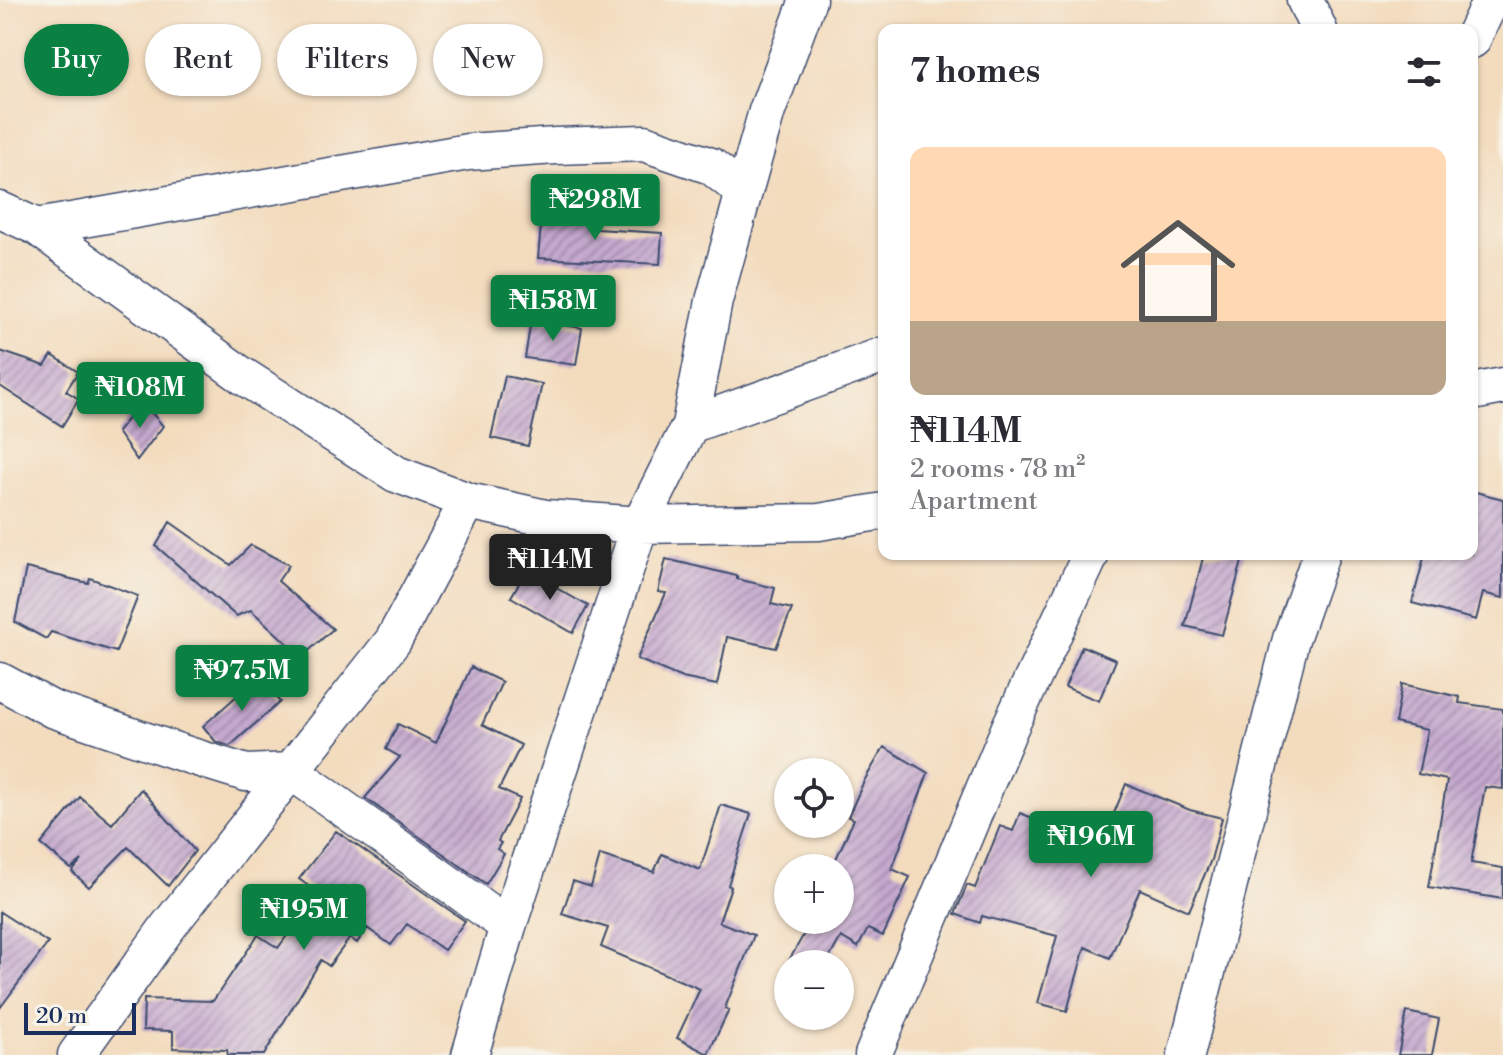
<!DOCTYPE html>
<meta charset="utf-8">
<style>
:root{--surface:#fff;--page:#f2f2f3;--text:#2b2b33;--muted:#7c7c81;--accent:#0b8043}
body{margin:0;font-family:"Libre Bodoni",serif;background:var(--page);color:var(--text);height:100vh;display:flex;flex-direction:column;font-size:30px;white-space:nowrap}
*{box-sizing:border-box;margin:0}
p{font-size:26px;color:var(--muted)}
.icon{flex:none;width:44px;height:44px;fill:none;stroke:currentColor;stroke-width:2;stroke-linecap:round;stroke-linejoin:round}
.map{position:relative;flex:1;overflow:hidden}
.drawer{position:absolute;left:878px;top:24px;width:600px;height:536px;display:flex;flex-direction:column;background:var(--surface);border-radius:16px;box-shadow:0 2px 6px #0004}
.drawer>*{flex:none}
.banner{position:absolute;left:24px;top:24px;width:734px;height:72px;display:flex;gap:16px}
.tools{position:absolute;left:774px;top:758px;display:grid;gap:16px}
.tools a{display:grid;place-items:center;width:80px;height:80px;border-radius:50%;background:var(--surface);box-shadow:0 2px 6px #0004;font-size:40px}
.scale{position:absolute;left:24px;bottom:20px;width:112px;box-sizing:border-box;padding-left:8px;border:4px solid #1b2f5e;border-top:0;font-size:22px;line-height:28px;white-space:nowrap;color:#1b2f5e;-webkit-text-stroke:6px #f7f3e8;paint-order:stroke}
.price{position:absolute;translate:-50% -68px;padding:0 18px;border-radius:8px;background:var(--accent);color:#fff;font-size:26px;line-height:52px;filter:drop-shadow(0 2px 4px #0008)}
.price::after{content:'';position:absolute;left:50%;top:48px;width:24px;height:18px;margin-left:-12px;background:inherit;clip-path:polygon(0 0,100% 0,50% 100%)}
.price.current{background:#222;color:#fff}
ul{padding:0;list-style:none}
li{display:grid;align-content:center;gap:16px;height:424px;padding:0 32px}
li span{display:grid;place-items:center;height:248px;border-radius:16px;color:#555}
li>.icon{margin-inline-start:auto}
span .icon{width:144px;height:144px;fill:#fffc;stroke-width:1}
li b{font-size:34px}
h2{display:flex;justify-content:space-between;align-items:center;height:96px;padding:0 32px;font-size:34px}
.pill{padding:0 28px;border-radius:36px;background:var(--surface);box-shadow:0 2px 6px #0004;font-size:28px;line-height:72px}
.pill.current{background:var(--accent);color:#fff}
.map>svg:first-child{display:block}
.building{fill:url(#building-hatch)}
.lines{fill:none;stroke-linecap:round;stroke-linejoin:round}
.minor-casing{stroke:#3b496c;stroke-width:39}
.minor{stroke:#fff;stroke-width:36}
</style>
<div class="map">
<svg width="1503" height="1055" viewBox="0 0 1503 1055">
<defs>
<pattern id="building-hatch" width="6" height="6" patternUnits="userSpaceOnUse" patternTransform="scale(2)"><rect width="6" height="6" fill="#c5a9ce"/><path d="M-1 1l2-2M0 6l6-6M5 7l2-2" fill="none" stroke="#9f8aaa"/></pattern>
</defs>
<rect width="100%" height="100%" fill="#f7f3e8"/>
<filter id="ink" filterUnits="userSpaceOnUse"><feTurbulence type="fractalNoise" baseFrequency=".0125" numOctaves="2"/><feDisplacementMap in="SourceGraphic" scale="16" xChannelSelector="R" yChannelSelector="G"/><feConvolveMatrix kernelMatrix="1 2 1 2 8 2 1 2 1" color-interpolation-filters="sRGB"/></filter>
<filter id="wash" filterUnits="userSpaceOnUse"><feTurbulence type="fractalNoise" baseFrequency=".006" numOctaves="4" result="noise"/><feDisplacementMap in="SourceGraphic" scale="32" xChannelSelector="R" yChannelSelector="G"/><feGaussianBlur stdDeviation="1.8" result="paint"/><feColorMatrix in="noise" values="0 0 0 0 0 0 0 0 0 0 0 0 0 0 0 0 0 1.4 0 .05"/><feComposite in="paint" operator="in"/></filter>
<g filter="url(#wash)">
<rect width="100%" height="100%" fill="#f3dcbe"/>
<g id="blocks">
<path class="building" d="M542,214l55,3v12l65,4 -2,31 -122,-6z
M531,320l51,8 -6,37 -51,-7z
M0,351l45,15 7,-11 26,17 -12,19 13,8 -17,27 -62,-40z
M505,376l37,8 -14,62 -37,-8z
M142,401l21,25 -26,34 -20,-28z
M1472,491l31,8v99l-20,-5 -7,27 -64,-17 13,-49h47z
M170,522l61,43 20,-20 38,20 -11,16 55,48 -31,28 -51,-47 -15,6 -80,-70z
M1204,554h40l-22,81 -37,-9z
M666,559l71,17v3l38,9 -4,16 21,5 -16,39 -49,-11 -10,48 -35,-7 -45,-19 29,-66 -8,-1z
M26,568l62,15 2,-5 48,18 -22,56 -65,-20 -5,7 -31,-17z
M526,571l62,35 -15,27 -62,-36z
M1082,646l34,14 -17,41 -34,-14z
M471,667l31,15 -20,43 39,20 -22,44 21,10 -22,42 3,2 -4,6 7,5 -18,30 -121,-86 35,-41 -14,-8 12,-25 38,19z
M258,677l22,25 -50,44 -14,-4 -13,-16z
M1402,684l58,13 -1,6 44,6v80l-18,-2 -14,76 32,5v31l-74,-12 18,-107 -29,-6 9,-44 -32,-7z
M884,747l44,26 -36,96 18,8 -27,59 -15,-7 -10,18 -17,-10 -15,27h-39l25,-44h28l1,-52h-9l22,-49 -6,-2 16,-36z
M1126,784l64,26 32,8 -11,42 -22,51 -49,-22 -30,69 -25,-11 -18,64 -29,-8 19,-67 -75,-20 -2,7 -25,-9 12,-29 8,3 25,-62 13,5 7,-18 81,32z
M141,789l54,62 -27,35 -40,-39 -39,40 -17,-15 10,-12 -11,9 -30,-25 39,-47 32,27z
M721,805l30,9 -23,71 3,2 -12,35 35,13 -29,73 4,2 -21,44 -31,-16 23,-49 -99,-42 7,-19 -46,-14 11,-33 18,6 9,-32 54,17 8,-18 38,16z
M336,831l129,90 -21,29 -37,-26 -16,21 -24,-17 -10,15 -7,-5 -21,28 -8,-6 -57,95h-36l-1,-5 -54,-2v-17l-30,-1 1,-31 69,2 45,-66 20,13 40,-55 -19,-14z
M0,912l48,31 -48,65z
M1407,1012l32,7 -7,36h-34z"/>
</g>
</g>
<g filter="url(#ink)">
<use href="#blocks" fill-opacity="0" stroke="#3b496c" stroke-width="2"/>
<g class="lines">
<defs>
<path id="minor" d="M1305,0l14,30
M1472,40l19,-40
M0,210l37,17 206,149 153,98 72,27 78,17 94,7 179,-3 65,-11
M37,227l431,-75 88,-6 88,-3 67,23 33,26
M1472,392l31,-6
M690,425l194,-70
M0,681l52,28 139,47 55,17 45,-2 217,155
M76,1055l91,-127 226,-287 75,-140
M470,1055l38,-129 132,-401 50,-100 24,-124 30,-109 23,-81 41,-111
M873,1055l137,-328 81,-173
M1186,1055l105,-416 30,-85"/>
</defs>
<use href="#minor" class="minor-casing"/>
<use href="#minor" class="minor"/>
</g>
</g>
</svg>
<div class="tools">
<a><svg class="icon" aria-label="locate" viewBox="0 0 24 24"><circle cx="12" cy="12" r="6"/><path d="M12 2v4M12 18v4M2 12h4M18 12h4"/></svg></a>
<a>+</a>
<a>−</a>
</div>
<div class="scale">20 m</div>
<b class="price" style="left:595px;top:242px">₦298M</b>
<b class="price" style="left:553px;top:343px">₦158M</b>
<b class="price" style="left:140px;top:430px">₦108M</b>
<b class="price current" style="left:550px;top:602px">₦114M</b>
<b class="price" style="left:242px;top:713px">₦97.5M</b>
<b class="price" style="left:1091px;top:879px">₦196M</b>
<b class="price" style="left:304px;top:952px">₦195M</b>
<div class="banner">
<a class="pill current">Buy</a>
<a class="pill">Rent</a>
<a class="pill">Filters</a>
<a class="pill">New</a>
</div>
<section class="drawer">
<h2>7 homes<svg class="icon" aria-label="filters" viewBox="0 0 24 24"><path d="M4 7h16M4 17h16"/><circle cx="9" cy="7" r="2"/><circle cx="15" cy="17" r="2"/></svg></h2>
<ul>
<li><span style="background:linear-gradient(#ffd9b3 70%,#b9a48a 0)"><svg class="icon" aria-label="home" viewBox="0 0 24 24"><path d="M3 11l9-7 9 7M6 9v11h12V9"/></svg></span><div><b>₦114M</b><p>2 rooms · 78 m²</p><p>Apartment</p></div></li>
</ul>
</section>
</div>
